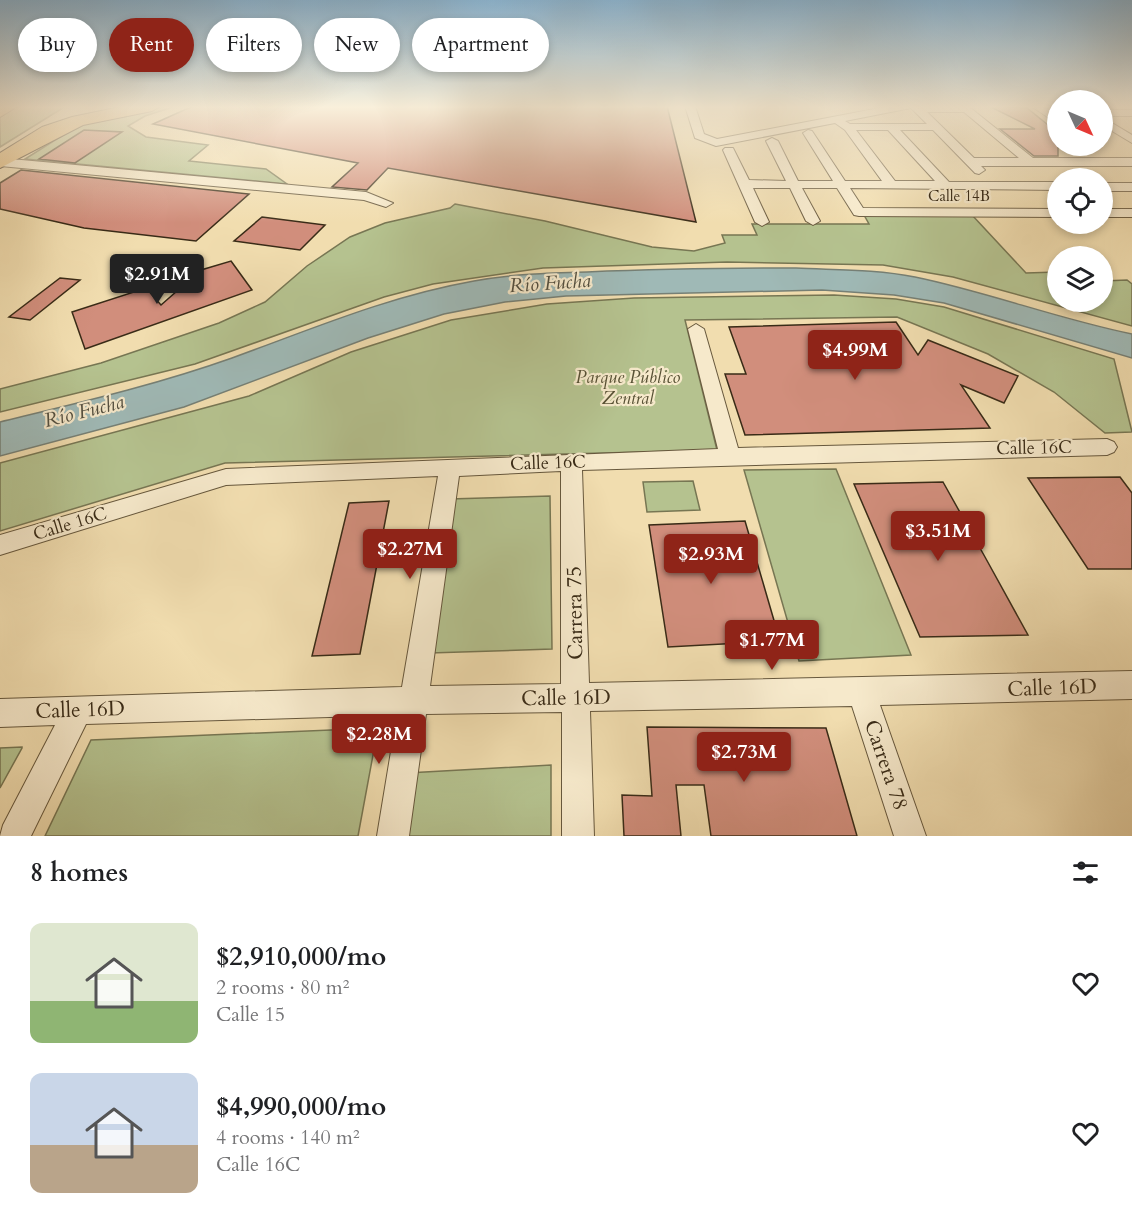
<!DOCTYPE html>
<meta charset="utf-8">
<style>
:root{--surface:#fff;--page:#f6f6f6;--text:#202124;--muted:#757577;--accent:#8f2418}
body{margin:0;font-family:Cardo,serif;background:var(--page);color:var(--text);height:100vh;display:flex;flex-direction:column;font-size:22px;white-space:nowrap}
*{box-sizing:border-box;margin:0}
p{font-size:20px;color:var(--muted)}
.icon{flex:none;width:33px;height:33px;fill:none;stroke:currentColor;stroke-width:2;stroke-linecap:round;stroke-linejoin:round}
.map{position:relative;height:836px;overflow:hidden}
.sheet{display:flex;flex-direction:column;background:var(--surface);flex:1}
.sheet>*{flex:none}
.guide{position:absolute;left:18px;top:18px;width:600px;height:54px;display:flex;gap:12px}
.needle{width:39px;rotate:134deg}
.tools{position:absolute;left:1047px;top:90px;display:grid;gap:12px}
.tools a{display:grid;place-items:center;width:66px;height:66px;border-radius:50%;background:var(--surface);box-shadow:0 3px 9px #0003;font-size:30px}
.price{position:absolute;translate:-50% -51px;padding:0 14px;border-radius:6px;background:var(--accent);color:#fff;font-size:20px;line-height:39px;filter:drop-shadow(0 2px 3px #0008)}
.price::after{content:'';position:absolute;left:50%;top:36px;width:18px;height:14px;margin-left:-9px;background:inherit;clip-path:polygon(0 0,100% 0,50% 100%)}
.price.current{background:#222;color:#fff}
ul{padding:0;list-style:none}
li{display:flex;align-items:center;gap:18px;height:150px;padding:0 30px}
li span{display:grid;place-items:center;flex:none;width:168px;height:120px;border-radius:12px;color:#555}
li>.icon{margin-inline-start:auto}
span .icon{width:72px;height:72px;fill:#fffc;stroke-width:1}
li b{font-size:26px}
h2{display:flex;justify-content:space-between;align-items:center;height:72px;padding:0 30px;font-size:26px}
.tag{padding:0 21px;border-radius:27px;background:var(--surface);box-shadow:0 3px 9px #0003;font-size:21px;line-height:54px}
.tag.current{background:var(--accent);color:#fff}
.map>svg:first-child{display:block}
.green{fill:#b5c28f;stroke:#777653;stroke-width:1.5}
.water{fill:#9fb9b6;stroke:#768076;stroke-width:1.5}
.building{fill:#d18e7c;stroke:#392b17;stroke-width:1.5}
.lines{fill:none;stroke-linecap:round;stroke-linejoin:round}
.street-casing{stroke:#67583d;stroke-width:2}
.highway-casing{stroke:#392b17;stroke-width:2}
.street{fill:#f6e9cb;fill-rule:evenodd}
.highway{fill:#e8be78;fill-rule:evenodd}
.labels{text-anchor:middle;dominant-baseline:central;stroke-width:4.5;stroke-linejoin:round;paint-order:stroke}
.far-street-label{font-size:15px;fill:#392b17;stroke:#f6e9cb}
.park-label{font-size:18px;font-style:italic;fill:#585135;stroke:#f6e9cb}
.street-label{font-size:18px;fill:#392b17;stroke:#f6e9cb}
.water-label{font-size:20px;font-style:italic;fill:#524e3f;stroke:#f6e9cb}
.near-street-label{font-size:21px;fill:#392b17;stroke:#f6e9cb}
</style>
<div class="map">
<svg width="1132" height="836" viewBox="0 0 1132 836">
<rect width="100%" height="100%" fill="#f1ddaf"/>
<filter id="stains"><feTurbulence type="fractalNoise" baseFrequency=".00333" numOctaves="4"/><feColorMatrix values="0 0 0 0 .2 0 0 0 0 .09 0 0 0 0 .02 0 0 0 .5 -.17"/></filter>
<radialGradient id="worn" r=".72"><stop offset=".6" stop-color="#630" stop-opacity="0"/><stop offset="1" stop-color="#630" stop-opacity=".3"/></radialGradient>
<path class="green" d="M17,106h49l-66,41v-30z
M168,106h8l-31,10 -17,10 18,11 62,8 -19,16 77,8 21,15 -262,-25 54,-34z
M455,204l90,17 107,26 42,4 31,-8 -3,-8h35l-5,-11h117l-5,-9h108l54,58 31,-1 1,30h44l1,-21 24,-1 5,4v42l-179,-49 -70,-12 -156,-3 -184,6 -110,16 -49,13 -189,67 -195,48v-23l101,-26 118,-40 46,-21 42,-36 43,-29 35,-14 65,-15z
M834,295l62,4 48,8 170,52 18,73 -27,1 -51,-41 -66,-38 -91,-37 -212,3 32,130 -492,13 -225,68v-68l249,-67 102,-44 100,-32 96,-16 87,-6z
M836,469l75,186 -112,6 -55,-191z
M693,481l7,29 -53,2 -4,-30z
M550,496l2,153 -122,4 19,-154z
M378,728l-20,108h-313l46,-96z
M22,747v1l-22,40v-40z
M551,765v71h-153l9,-63z"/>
<path class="water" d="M796,268c39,2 80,1 119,9 73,15 143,42 217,57v24l-188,-55 -50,-8 -72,-5 -256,6 -61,6 -61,12 -76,24 -184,69 -184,49v-34c78,-19 156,-37 232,-64 80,-29 157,-62 242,-77 37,-7 75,-8 113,-9 69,-3 139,-4 209,-4z"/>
<path class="building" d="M193,106h474l29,116 -308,-54 -21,22 -35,-3 26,-24 -205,-39z
M989,106l38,2 31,25v23h-24l-34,-27h35z
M84,130l38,2 -47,31 -36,-4z
M21,170l228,24 -53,47 -112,-13 -84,-19v-26z
M262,217l63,8 -25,25 -66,-9z
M231,261l21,29 -167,59 -13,-37 74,-24 15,17 40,-35z
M60,278l20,2 -50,40 -21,-3z
M896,322l22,33 10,-15 90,36 -14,27 -43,-18 29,43 -245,7 -20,-61h21l-17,-47z
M1120,477l12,16v76h-44l-60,-91z
M943,482l42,75 43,78 -108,2 -66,-153z
M389,501l-29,153 -48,2 37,-153z
M745,521l35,120 -112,6 -19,-122z
M647,727l179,1 31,108h-146l-7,-51h-28l5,51h-57l-2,-41 30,1z"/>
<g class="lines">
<defs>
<path id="street" d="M685,106h10l9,28 13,5 173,-33h78l65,52h99v8h-151l4,4 -6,4 -4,-1 -42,-43h-33l49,52h109v8l-208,-2 13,20 195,1v8l-199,-1 -5,-1 -17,-27h-35l18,33 -7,4 -7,-4 -16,-33h-37l16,34 -7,4 -7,-4 -32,-72 2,-2h8l16,32 37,1 -20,-40 6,-3 6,3 20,40h35l-30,-48 5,-3 4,1 33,50h37l-37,-51 -10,-7 -119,23 -21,-8zM911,108l16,16h-77l-5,-3zM927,112h37l55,46h-45zM856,130h32l47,51h-40z
M1031,106h12l15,10v8z
M1102,110h30v6h-30z
M1102,117l30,18v8l-30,-18z
M0,158l366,34 27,11 -7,4 -22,-7 -364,-34z
M1102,183h30v8h-30z
M1102,209h30v8h-30z
M696,324l8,5 34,119 369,-9 7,3 3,5 -3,5 -7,3 -525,15 7,213 543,-12v28l-252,6 46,131h-32l-42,-130 -262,5 4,125h-32v-124l-136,2 -17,122h-32l20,-121 -311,9 -55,112h-31l3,-11 52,-100 -55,2v-28l402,-12 36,-211 -212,9 -226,70v-20l226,-66 492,-20 -30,-120zM561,471v213l-131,2 29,-210z"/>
<path id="highway" d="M0,106h18l-18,11z
M125,106h35l-8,5 -69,14 -83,43v-15l42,-26 30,-10z"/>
</defs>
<use href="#street" class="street-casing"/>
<use href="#highway" class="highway-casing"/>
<use href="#street" class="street"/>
<use href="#highway" class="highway"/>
</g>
<linearGradient id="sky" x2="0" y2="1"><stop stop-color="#8bb6d4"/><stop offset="0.48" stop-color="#f9f0db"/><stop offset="1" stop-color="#f9f0db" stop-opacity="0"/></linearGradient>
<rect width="1132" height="223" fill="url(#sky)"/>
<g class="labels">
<g class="far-street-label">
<text x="959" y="196">Calle 14B</text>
</g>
<g class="park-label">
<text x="628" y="377">Parque Público<tspan x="628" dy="21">Zentral</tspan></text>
</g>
<g class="street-label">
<text transform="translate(1034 448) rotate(-1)">Calle 16C</text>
<text transform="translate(548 463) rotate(-2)">Calle 16C</text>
<text transform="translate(70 524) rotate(-17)">Calle 16C</text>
</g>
<g class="water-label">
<text transform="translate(550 283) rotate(-4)">Río Fucha</text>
<text transform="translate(84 411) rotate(-14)">Río Fucha</text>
</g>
<g class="near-street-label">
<text transform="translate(575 613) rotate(-91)">Carrera 75</text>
<text transform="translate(1052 688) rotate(-2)">Calle 16D</text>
<text transform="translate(566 698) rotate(-1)">Calle 16D</text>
<text transform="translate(80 710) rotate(-2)">Calle 16D</text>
<text transform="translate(886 765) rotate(71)">Carrera 78</text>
</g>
</g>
<rect width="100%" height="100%" filter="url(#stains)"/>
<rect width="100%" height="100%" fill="url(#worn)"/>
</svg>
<div class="tools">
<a><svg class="needle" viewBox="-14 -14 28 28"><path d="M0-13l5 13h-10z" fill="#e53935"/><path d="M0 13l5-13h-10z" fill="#757577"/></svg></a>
<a><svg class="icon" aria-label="locate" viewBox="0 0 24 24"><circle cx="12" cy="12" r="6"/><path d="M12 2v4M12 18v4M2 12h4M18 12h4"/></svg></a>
<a><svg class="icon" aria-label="layers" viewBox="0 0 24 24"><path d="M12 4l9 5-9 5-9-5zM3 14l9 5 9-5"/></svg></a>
</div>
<b class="price current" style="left:157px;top:305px">$2.91M</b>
<b class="price" style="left:855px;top:381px">$4.99M</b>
<b class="price" style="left:938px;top:562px">$3.51M</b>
<b class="price" style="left:410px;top:580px">$2.27M</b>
<b class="price" style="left:711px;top:585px">$2.93M</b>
<b class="price" style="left:772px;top:671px">$1.77M</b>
<b class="price" style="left:379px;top:765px">$2.28M</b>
<b class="price" style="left:744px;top:783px">$2.73M</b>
<div class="guide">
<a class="tag">Buy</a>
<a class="tag current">Rent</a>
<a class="tag">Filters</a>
<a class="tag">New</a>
<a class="tag">Apartment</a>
</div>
</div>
<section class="sheet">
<h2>8 homes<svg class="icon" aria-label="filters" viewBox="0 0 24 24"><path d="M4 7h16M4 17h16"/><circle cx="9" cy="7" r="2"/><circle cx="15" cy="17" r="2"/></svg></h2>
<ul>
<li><span style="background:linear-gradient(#dfe7d0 65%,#8fb573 0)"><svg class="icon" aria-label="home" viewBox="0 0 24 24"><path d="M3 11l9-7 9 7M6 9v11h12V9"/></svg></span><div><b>$2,910,000/mo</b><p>2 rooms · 80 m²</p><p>Calle 15</p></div><svg class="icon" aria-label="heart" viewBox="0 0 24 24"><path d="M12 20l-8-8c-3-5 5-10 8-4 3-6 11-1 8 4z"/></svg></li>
<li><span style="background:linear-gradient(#c9d6e8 60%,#b9a48a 0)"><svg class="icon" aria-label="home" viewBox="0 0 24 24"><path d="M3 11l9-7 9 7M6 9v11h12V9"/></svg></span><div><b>$4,990,000/mo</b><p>4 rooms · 140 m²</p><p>Calle 16C</p></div><svg class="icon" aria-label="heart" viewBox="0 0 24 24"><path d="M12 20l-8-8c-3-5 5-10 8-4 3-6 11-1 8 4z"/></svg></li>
</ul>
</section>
